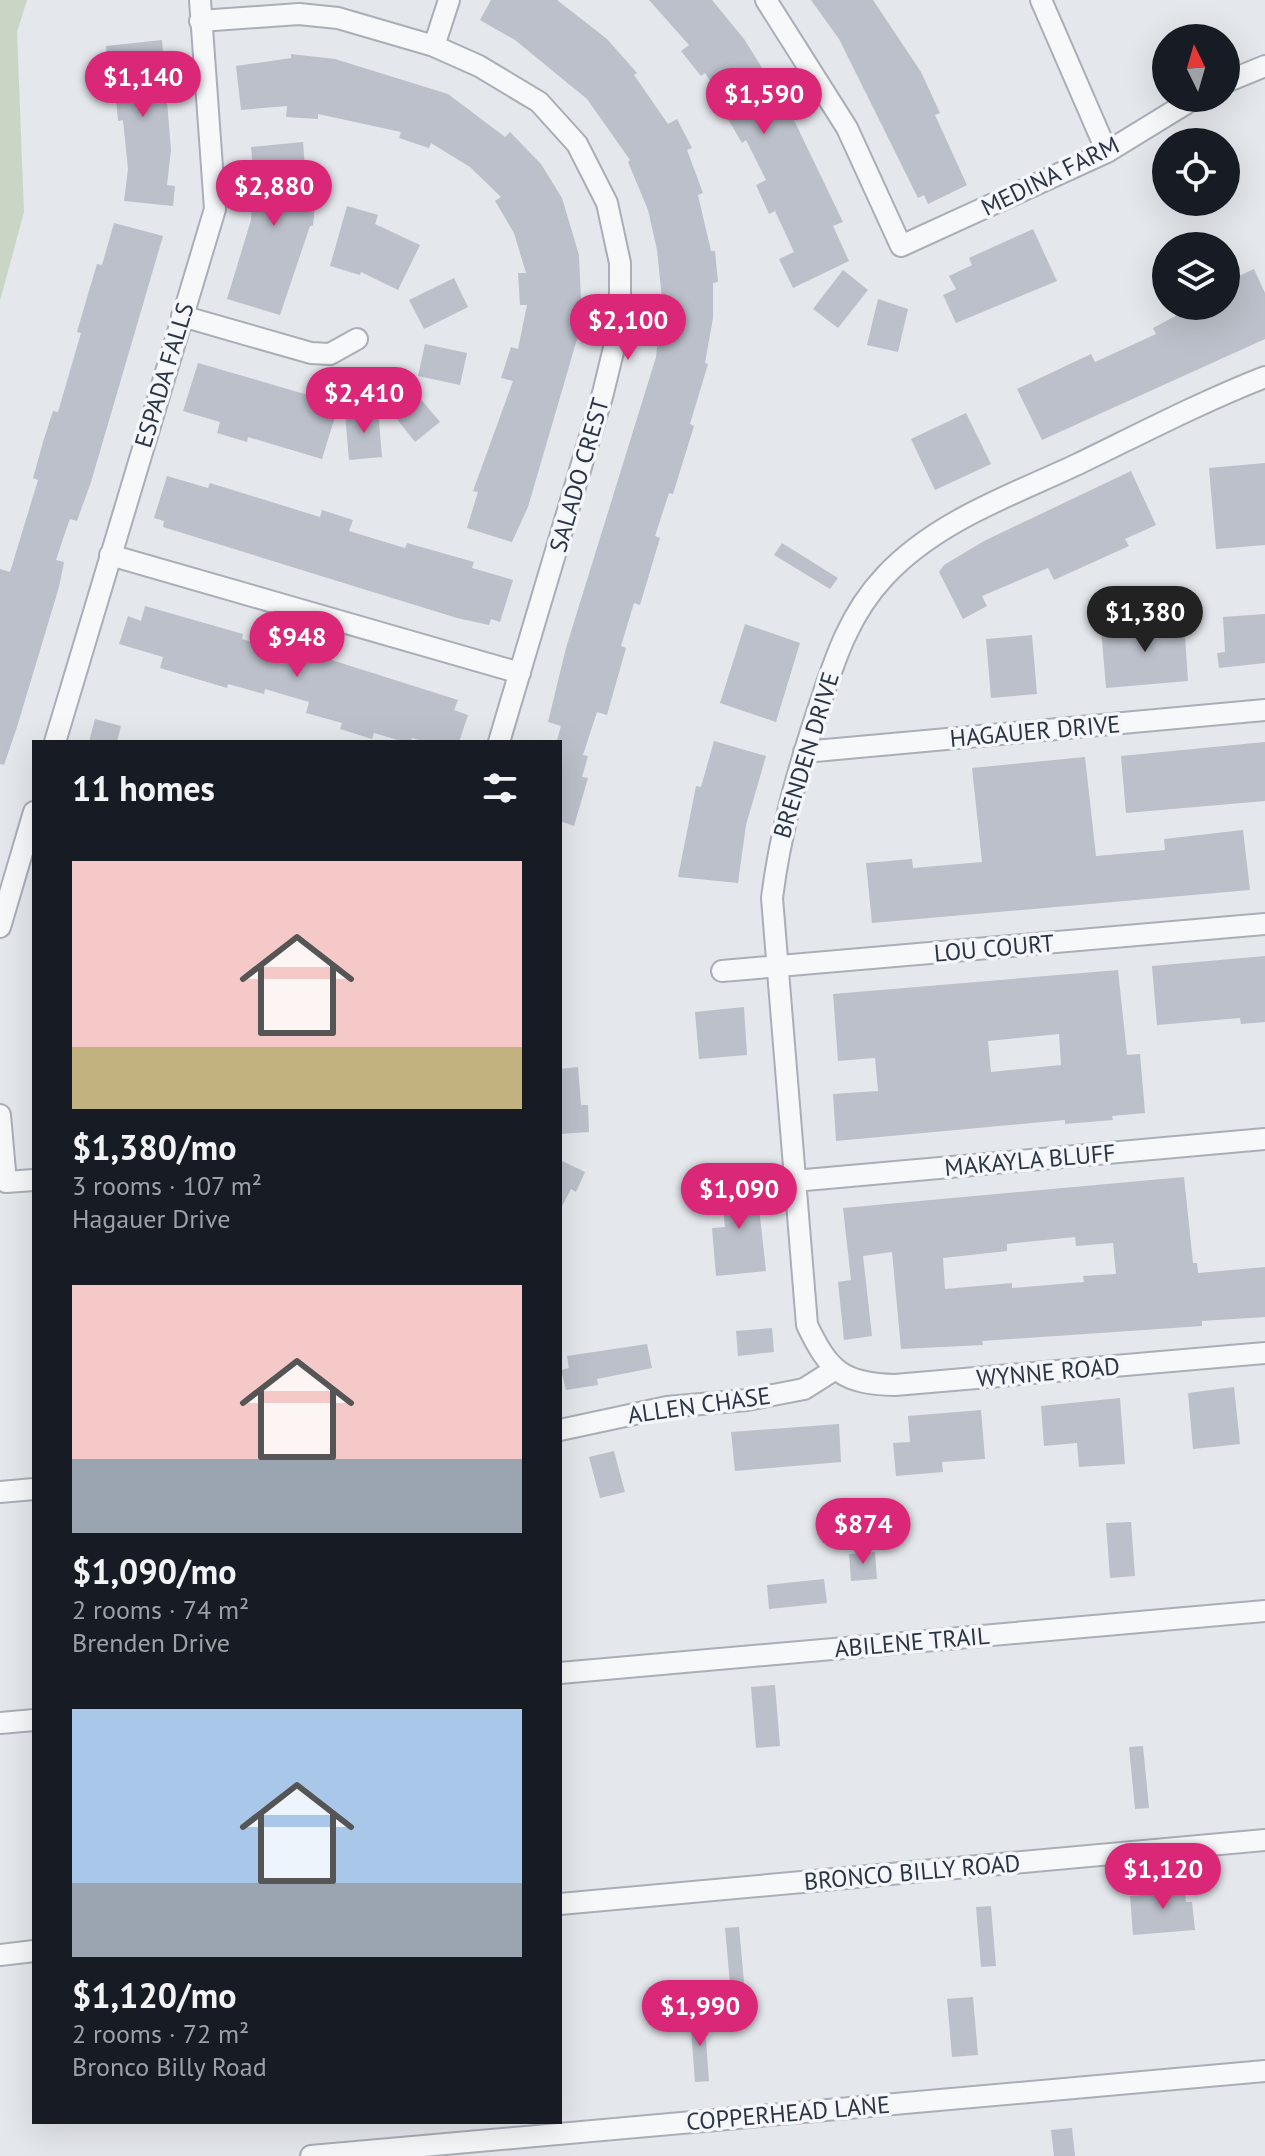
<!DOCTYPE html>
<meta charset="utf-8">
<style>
:root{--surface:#171b24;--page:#20242c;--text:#f1f3f6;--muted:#9ea1a6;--accent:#db2777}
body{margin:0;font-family:"PT Sans",sans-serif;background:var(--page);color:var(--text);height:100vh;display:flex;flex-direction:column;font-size:30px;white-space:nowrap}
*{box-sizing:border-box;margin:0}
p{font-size:26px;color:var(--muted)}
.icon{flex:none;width:44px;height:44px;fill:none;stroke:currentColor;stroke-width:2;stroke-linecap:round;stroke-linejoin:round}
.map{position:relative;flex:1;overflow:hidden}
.side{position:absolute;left:32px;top:740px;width:530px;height:1384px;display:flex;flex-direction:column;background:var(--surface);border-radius:0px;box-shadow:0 8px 32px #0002}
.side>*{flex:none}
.needle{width:52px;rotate:355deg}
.controls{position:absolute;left:1152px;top:24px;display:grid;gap:16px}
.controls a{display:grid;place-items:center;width:88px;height:88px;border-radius:50%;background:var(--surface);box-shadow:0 8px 32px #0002;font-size:40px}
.price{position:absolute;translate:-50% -68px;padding:0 18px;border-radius:28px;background:var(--accent);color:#fff;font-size:26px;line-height:52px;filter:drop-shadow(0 2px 4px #0008)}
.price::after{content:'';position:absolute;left:50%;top:48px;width:24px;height:18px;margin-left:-12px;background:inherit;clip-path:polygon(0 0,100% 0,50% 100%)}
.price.on{background:#222;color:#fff}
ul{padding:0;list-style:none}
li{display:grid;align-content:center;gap:16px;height:424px;padding:0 40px}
li span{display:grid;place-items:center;height:248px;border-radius:0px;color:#555}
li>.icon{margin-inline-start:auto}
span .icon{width:144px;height:144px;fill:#fffc;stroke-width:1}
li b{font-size:34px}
h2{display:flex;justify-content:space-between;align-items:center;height:96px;padding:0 40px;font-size:34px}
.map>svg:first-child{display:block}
.green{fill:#c9d6c5}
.building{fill:#bbc0ca;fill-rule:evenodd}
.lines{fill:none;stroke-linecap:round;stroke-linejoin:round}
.minor-casing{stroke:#a9aeb7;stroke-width:24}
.minor{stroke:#f7f8fa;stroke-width:20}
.labels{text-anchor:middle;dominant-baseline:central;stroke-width:7;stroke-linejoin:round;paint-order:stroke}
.street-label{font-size:24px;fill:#2b3445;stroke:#f4f6f9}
</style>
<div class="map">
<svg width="1265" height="2156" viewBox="0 0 1265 2156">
<rect width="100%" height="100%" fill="#e4e7ec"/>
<path class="green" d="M0,0h27l-10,32 7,180 -24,89z"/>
<path class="building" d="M491,0h66l50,39 30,34 -3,2 34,49 9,-5 15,29 -5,2 16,43 -5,2 13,56h4l3,31 -5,1v35l-8,45 3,1 -18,60 4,2 -21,68 -4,-1 -14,43 5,2 -20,67 -6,-2 -13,43 5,2 -19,67 -10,-3 -14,43 5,1 -6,21 6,1 -14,48 -14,-5v-80l-3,-1 4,-14 -13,-4 18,-74 90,-291 6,-58 -5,-49 -9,-40 -20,-48 2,-2 -43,-61 -72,-59 -35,-20z
M649,0h63l32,39 47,75 52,108 -10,4 16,35 -56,27 -14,-29 15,-7 -19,-41 -6,3 -13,-29 10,-5 -20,-40 -4,3 -17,-29 5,-3 -25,-38 -4,3 -20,-25 8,-6z
M811,0h62l48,72 19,41 -5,2 32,70 -39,19 -4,-9 -6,3 -79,-159z
M162,40l9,110 -4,35 8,1 -2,20 -49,-5 4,-32 -5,-49 -5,1 -4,-43h-5l-3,-32z
M291,54l44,5 113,35 57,43 5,-5 31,32 21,34 17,57 3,67 -54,185 -16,35 -45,-14 11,-36 -5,-1 40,-110 -12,-3 10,-31 7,2 9,-44h-7l-2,-32h8l-12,-40 -19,-32 6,-4 -31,-30 -39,-24 -2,5 -30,-10 2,-6 -83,-18v5l-32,-2 1,-11 -46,4 -5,-44 55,-8z
M303,142l4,51 9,1 -3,32h-3l-30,89 -53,-16 24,-79 3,-39 -3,-34z
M347,206l31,9 -3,9 45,21 -22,45 -37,-18 -1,3 -30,-9z
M114,223l49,13 -72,246 -14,39 -7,-2 -4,11 -10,30 8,2 -5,25 -42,140 -13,38 -4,-1v-195l10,3 28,-92 -5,-2 10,-36 10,-31 5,1 23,-79 -4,-1 11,-38 9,-30 5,1z
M1033,229l24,52 -101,42 -13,-28 13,-6 -7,-13 23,-11 -3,-7z
M1254,269l11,24v46l-223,101 -25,-51 74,-35 4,8 61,-28 -3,-6 30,-16 -3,-6h46v-24z
M843,270l25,20 -30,38 -25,-19z
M454,278l14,29 -44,22 -15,-29z
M878,299l30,10 -10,43 -31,-7z
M425,344l42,9 -7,32 -42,-9z
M198,363l141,41 -17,55 -74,-22 -1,5 -30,-9 3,-11 -37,-11z
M408,384l32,38 -25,20 -26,-33 17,-1 -11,-13z
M378,410l4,47 -33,3 -4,-47z
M966,413l25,51 -56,26 -24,-51z
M1265,463v82l-49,4 -7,-81z
M1131,471l25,54 -31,14 4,7 -75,34 -6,-12 -66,28 5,10 -24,13 -24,-47 5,-7 40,-24z
M167,476l41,12 2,-5 110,34 2,-7 31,10 -4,11 56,17 2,-5 67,19 -2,6 41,12 -13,42 -9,-3 -2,6 -32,-7 -294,-91 1,-6 -10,-3z
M782,543l56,35 -8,11 -56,-34z
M145,606l98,28 -1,5 55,17 1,-4 24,5 136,43 -4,10 14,5 -9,27h-33l-14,-4 -1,4h-6l-31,-9 -2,6 -32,-10 2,-6 -36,-10 3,-11 -44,-13 -1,5 -36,-10 -1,4 -67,-20 3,-11 -44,-13 9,-28 13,5z
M1265,614v49l-46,5 -2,-15 8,-1 -2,-35z
M1184,621l4,60 -82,7 -5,-60z
M745,624l55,19 -24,79 -56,-19z
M1032,635l5,59 -46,4 -5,-59z
M95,719l26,7 -4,16h-28z
M714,741l52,15 -20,69 -8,58 -60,-6 18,-91 5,1z
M1265,742v59l-139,12 -5,-57z
M1085,757l11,99 69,-6 -1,-11 79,-9 7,60 -378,33 -6,-60 46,-4 1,9 69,-6 -10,-94z
M1265,956v66l-24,2 -1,-6 -83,7 -5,-59z
M1118,970l9,85 13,-1 5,59 -33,3 1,4 -48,4v-4l-229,21 -3,-47 45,-3 -3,-33 -37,3 -5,-67zM1059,1034l2,31 -70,7 -3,-31z
M744,1007l3,48 -48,4 -4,-47z
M578,1067l3,38h7l1,27 -29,2v-65z
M560,1160l25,12 -9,20 -5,-3 -11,21z
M1184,1177l9,86h4l1,10 67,-6v50l-63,4v5l-220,15 1,4 -82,4 -9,-97 -29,4 9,80 -28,4 -6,-58 13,-2 -8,-72zM1075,1237l1,9 37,-3 3,31 -33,2 1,6 -72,6v-5l-67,6 -2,-31 64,-7v-7z
M756,1180l10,91 -50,5 -4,-48 13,-1 -5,-44z
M772,1328l2,24 -36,4 -2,-25z
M647,1344l5,24 -55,11 1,6 -32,5 -5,-20 8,-2 -2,-12z
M1234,1387l6,57 -47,5 -5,-56z
M1120,1398l5,66 -46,3 -2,-24 -33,3 -3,-40z
M981,1410l4,49 -43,3 1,10 -47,4 -3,-33 17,-1 -2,-26z
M839,1424l2,38 -106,9 -4,-39z
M614,1451l11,41 -25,6 -11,-41z
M1131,1522l4,54 -25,2 -4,-55z
M875,1552l2,27 -26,2 -2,-27z
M824,1579l3,24 -58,6 -2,-24z
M775,1685l5,61 -24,2 -5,-61z
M1143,1746l6,62 -14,1 -6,-62z
M1184,1878l2,24h6l3,28 -62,5 -3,-39 40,-4 -1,-13z
M991,1906l5,60 -15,1 -5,-60z
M739,1927l6,66 -14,2 -6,-67z
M973,1997l5,58 -26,2 -5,-58z
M704,2015l5,66 -14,1 -5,-66z
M1072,2128l3,28h-21l-3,-26z"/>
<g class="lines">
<defs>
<path id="minor" d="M766,0l81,128 54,118 206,-94 88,-54
M1041,0l66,152
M200,21l99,-7 39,4 96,28 45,20 60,36 38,42 30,59 13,60v60l-17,70 -104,349
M434,46l15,-46
M1226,82l39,-16
M182,316l129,37 19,1 27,-15
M1265,377c-64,25 -125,57 -187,87 -66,31 -142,57 -193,112 -38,40 -52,89 -69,140 -20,61 -36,118 -44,182l35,427c22,46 36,59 88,60l370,-32
M110,555l410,118
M55,742l160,-533 -15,-209
M804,752l461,-42
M0,927l34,-115
M722,971l543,-47
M0,1115l6,67 28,-2
M794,1181l471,-42
M560,1430l107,-23 80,-7 57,-11 30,-19
M0,1492l34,-3
M560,1673l705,-62
M0,1723l34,-3
M560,1904l705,-64
M0,1955l34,-4
M311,2156l954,-85"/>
</defs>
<use href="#minor" class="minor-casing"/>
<use href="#minor" class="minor"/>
</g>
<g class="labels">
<g class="street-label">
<text transform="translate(1050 176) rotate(-26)">MEDINA FARM</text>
<text transform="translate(164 375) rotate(-73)">ESPADA FALLS</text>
<text transform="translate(579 475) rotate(-74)">SALADO CREST</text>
<text transform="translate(1035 731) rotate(-5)">HAGAUER DRIVE</text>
<text transform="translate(806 755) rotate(-73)">BRENDEN DRIVE</text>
<text transform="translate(994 948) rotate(-5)">LOU COURT</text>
<text transform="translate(1030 1160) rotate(-5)">MAKAYLA BLUFF</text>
<text transform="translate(1048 1372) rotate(-5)">WYNNE ROAD</text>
<text transform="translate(699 1405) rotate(-8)">ALLEN CHASE</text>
<text transform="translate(912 1642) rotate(-5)">ABILENE TRAIL</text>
<text transform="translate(912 1872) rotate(-5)">BRONCO BILLY ROAD</text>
<text transform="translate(788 2113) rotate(-5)">COPPERHEAD LANE</text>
</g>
</g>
</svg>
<div class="controls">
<a><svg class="needle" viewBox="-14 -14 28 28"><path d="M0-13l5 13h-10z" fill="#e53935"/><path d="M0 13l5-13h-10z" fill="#9ea1a6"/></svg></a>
<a><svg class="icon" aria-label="locate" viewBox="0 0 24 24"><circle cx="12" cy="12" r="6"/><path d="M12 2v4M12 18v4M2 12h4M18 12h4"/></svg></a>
<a><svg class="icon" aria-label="layers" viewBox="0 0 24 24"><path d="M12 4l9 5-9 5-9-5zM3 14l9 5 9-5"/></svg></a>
</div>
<b class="price" style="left:143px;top:119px">$1,140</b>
<b class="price" style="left:764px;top:136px">$1,590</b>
<b class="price" style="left:274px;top:228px">$2,880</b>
<b class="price" style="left:628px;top:362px">$2,100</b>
<b class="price" style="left:364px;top:435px">$2,410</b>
<b class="price on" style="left:1145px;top:654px">$1,380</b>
<b class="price" style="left:297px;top:679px">$948</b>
<b class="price" style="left:739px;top:1231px">$1,090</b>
<b class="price" style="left:863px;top:1566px">$874</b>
<b class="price" style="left:1163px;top:1911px">$1,120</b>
<b class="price" style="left:700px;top:2048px">$1,990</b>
<section class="side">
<h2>11 homes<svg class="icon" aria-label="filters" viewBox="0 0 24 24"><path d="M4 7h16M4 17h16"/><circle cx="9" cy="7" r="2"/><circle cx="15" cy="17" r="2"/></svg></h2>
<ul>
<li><span style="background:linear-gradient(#f6c9c9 75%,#c2b280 0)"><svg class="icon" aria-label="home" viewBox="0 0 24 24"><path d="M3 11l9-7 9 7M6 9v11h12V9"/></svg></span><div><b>$1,380/mo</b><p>3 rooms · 107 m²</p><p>Hagauer Drive</p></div></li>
<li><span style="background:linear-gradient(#f6c9c9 70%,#9aa5b1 0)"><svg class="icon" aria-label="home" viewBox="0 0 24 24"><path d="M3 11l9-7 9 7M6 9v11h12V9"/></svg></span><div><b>$1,090/mo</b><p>2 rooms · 74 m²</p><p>Brenden Drive</p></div></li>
<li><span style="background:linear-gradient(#a9c7e8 70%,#9aa5b1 0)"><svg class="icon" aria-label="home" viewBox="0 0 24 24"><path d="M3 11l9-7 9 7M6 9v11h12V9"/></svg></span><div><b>$1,120/mo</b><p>2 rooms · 72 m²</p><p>Bronco Billy Road</p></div></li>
</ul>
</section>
</div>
